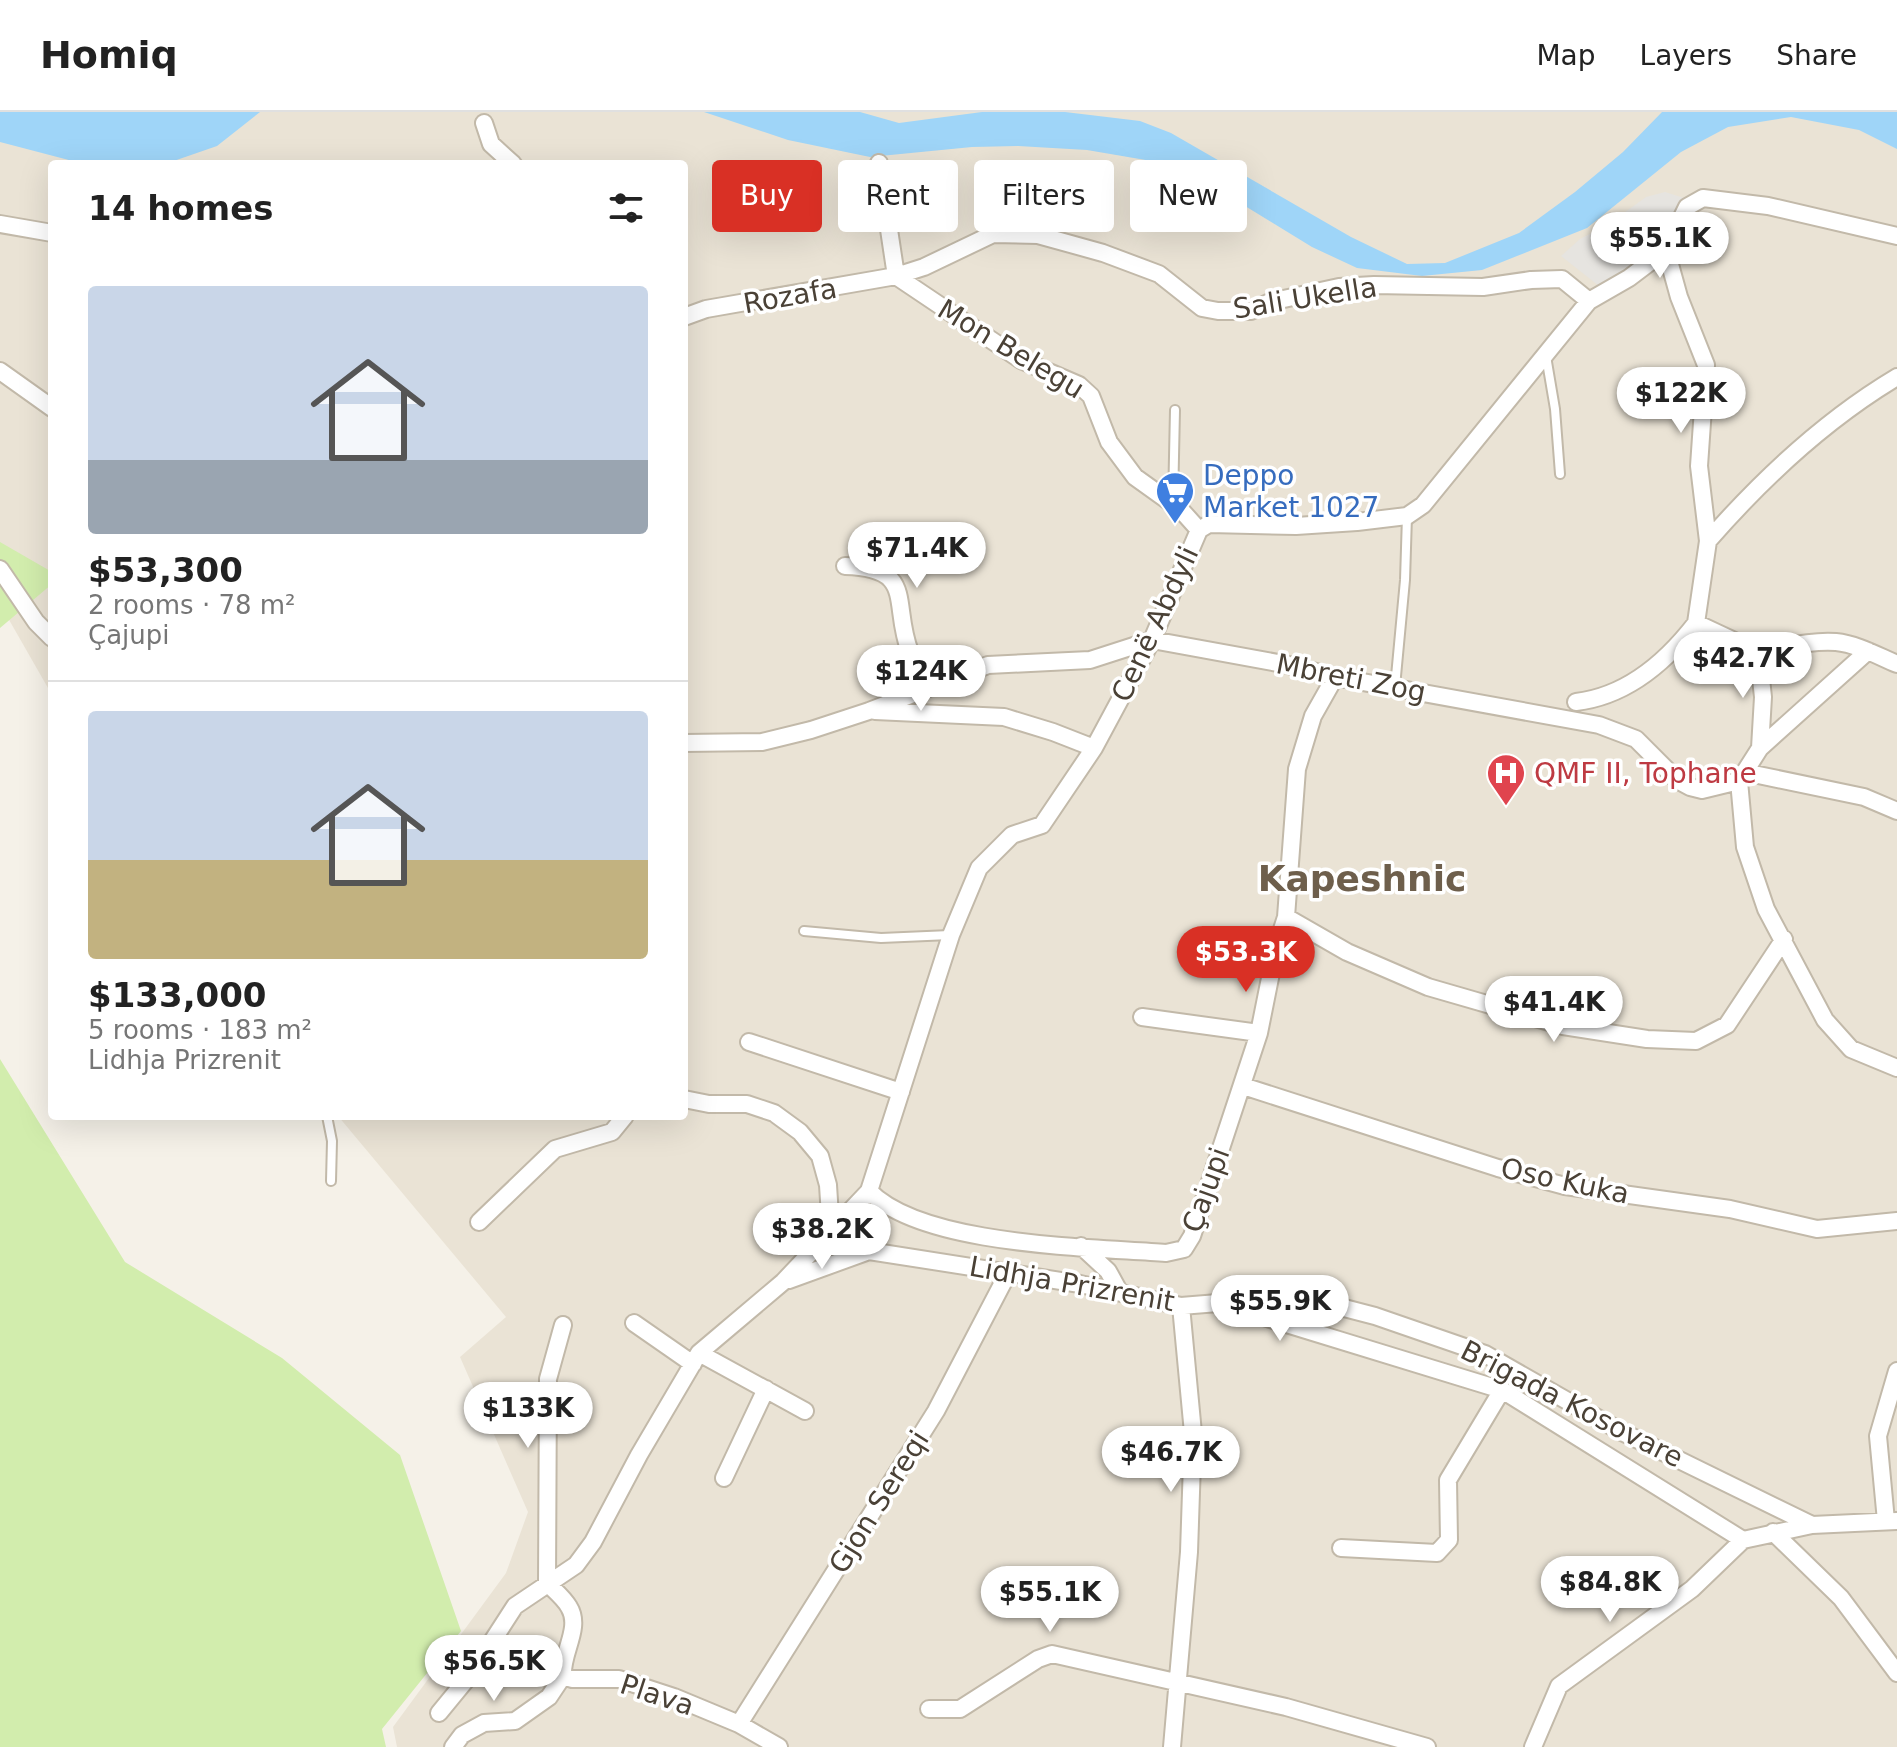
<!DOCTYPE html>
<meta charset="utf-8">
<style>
:root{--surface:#fff;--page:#f2f2f2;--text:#222;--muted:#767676;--line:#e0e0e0;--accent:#d93025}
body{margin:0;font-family:"DejaVu Sans",sans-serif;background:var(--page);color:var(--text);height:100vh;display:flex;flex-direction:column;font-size:30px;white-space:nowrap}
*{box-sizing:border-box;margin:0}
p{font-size:26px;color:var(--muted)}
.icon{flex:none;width:44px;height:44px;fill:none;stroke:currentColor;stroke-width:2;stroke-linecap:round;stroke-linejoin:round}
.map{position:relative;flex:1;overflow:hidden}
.panel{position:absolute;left:48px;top:48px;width:640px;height:960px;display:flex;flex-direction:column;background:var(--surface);border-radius:8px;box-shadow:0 8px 32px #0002}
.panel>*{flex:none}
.hud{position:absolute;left:712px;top:48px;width:760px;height:72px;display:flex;gap:16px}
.price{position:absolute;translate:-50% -68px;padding:0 18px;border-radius:28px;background:#fff;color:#222;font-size:26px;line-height:52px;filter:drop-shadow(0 2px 4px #0008)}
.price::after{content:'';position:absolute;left:50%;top:48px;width:24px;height:18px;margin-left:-12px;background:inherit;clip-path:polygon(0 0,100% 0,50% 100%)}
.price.current{background:var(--accent);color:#fff}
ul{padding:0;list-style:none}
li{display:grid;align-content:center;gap:16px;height:424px;padding:0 40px}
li+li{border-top:2px solid var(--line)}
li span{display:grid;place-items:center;height:248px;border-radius:8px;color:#555}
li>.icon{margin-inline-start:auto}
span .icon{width:144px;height:144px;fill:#fffc;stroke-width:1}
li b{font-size:34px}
h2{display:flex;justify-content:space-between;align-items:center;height:96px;padding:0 40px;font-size:34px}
.chip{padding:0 28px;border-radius:8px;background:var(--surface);box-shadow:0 8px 32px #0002;font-size:28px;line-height:72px}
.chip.current{background:var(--accent);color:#fff}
header{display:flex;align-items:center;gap:48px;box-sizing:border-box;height:112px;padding:0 40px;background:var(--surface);border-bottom:2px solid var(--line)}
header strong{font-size:38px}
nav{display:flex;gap:44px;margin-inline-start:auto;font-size:28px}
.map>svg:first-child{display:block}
.residential{fill:#eae3d5}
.green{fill:#d2edad}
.parking{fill:#e6e4e0}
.water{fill:#9fd5f8}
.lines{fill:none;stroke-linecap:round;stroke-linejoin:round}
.service-casing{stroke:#c2b9a9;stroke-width:12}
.minor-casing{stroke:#c2b9a9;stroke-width:20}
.service{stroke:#fff;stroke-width:8}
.minor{stroke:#fff;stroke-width:16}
.labels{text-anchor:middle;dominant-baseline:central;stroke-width:7;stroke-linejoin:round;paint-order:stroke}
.street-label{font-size:28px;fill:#4a4136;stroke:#fff}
.shop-label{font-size:28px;fill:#366cbe;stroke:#fff;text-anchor:start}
.health-label{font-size:28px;fill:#be3a42;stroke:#fff;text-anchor:start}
.district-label{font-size:36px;font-weight:bold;fill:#6e5f4c;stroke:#fff}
</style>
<header>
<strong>Homiq</strong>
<nav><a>Map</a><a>Layers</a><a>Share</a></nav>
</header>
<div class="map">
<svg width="1897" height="1635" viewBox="0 0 1897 1635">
<rect width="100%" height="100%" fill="#f5f1e8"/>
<path class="residential" d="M0,0h1897v1635h-1500l-4,-20 113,-154 22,-61 -68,-155 46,-40 -168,-201h346v-952h-632v531l-52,-91z"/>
<path class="green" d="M0,430l52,30v12l-52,44z
M0,947l125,203 157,96 118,97 61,176 -79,98 4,18h-386z"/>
<path class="parking" d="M1665,80l19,6 -20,43 -15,15 -50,30 -38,-30 19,-17 26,-13 40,-29z"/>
<path class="water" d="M0,0h260l-43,34 -52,18h-81l-84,-22z
M704,0h156l39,11 83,-11h83l75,9 31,12 180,104 56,27 38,-1 74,-30 56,-41 48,-40 39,-40h235v37l-38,-19 -68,-13 -63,10 -47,25 -94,76 -105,42 -60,6 -65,-8 -45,-21 -80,-49 -69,-35 -76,-13 -69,-4 -46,1 -102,10 -82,-17z"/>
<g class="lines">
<defs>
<path id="service" d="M1546,244l9,53 5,65
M1173,391l2,-93
M1395,575l10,-107 2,-64
M804,819l77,7 69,-3
M327,1004l5,25 -1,40"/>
<path id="minor" d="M484,11l7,21 22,20
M879,51l17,113
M0,112l52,9
M1666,138l13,47 27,68 -7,101 9,75 -12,82
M896,164l125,84 58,25 12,11 18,46 26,35 46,33 18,20
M684,205l22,-8 190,-33 28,-9 69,-33 45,1 65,18 56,21 43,34 16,3h33l19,-9 69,-15 35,-2 109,2 48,-7 31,-1 27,22
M0,259l52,37
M1708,429c55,-63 117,-121 189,-164
M845,454c72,2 46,37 65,86 5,13 17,24 26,35
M0,457l36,53 16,16
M1696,511l62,29
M1758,540c25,-4 53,-12 78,-10 21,2 42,14 61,22
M1758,540l5,45 -3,51
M1576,590c51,-6 90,-40 120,-79
M875,599l129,6 49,15 41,16
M684,631l78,-1 49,-12 58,-19 119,-46 102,-5 62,-20 137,25 46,12 264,48 37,14 41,41 13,7 12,3 37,-9 21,-33 108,-97
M1744,660l120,25 33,14
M1739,669l6,66 21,62 59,111 26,29 46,19
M1286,805l61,35 81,35 135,39 84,13 49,2 31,-16 57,-86
M1142,905l117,16
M749,930l152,50
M1243,974l255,82 67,18 165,23 87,20 80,-8
M684,987l25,5h38l27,9 26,19 20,24 8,29 3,47
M869,1079c53,55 221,56 297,62l18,-4 8,-13 67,-203 17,-85 10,-31 11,-148 16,-53 22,-39
M479,1110l76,-73 57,-17 13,-16
M1081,1134l27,25 11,20
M789,1168l80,-29 211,33 101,22 37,-3 284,87 241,150
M1218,1191l22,-12 31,-2 104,27 110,38 137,78 190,93
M634,1211l59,41
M699,1241l106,58
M724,1366l42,-89
M1886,1409l-8,-85 19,-65
M1773,1420l68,66 56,75
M1341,1436l96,5 12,-13 -1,-60 54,-90
M547,1471c7,7 17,15 22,24 13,21 -8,46 -6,69l9,3h47l55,18 65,27 40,23
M547,1471l1,-204 15,-54
M929,1597h31l78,-50 14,-5 234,53 141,40
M439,1601l32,-39 44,-68 61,-41 17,-23 46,-87 60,-102 84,-71 86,-91 82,-256 28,-67 33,-33 30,-10 52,-77 58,-108 47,-110 10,-6 87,2 61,-4 50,-6 16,-11 166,-204 40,-23 37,-28 21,-43 16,-9 65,8 129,30
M739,1612l197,-313 72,-138
M453,1635l9,-12 22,-12 31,-2 34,-24 14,-21
M1172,1635l17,-195 4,-119 -12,-127
M1533,1635l26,-61 133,-97 51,-49 69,-15 85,-4"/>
</defs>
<use href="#service" class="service-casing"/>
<use href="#minor" class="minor-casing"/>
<use href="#service" class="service"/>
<use href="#minor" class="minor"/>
</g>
<defs>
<symbol id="supermarket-pin" viewBox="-11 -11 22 30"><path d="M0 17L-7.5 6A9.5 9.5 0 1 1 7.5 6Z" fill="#3f7fe0" stroke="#fff"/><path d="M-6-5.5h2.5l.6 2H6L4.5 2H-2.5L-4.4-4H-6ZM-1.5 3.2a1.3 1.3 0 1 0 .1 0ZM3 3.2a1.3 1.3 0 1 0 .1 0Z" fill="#fff"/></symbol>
<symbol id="hospital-pin" viewBox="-11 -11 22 30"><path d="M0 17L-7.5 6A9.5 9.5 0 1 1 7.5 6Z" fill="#e0444e" stroke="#fff"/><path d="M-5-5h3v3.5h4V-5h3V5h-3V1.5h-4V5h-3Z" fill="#fff"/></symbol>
</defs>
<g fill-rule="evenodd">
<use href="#supermarket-pin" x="1153" y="357" width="44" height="60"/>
<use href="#hospital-pin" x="1484" y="639" width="44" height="60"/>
</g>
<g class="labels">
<g class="street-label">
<text transform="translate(790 184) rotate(-10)">Rozafa</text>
<text transform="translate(1305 186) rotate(-9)">Sali Ukella</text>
<text transform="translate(1011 237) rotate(31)">Mon Belegu</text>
<text transform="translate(1155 512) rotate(-65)">Cenë Abdyli</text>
<text transform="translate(1351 566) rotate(11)">Mbreti Zog</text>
<text transform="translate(1565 1069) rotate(12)">Oso Kuka</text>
<text transform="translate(1206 1078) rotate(-70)">Çajupi</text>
<text transform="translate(1072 1172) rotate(10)">Lidhja Prizrenit</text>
<text transform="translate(1572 1292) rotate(27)">Brigada Kosovare</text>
<text transform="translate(879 1390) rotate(-58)">Gjon Sereqi</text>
<text transform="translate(657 1583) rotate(18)">Plava</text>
</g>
<g class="shop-label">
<text x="1203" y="363">Deppo<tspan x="1203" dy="32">Market 1027</tspan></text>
</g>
<g class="health-label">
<text x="1534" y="661">QMF II, Tophane</text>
</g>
<g class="district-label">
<text x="1362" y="766">Kapeshnic</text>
</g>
</g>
</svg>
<b class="price" style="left:1660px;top:168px">$55.1K</b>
<b class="price" style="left:1681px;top:323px">$122K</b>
<b class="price" style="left:917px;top:478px">$71.4K</b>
<b class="price" style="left:1743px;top:588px">$42.7K</b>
<b class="price" style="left:921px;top:601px">$124K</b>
<b class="price current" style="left:1246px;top:882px">$53.3K</b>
<b class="price" style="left:1554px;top:932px">$41.4K</b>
<b class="price" style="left:822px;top:1159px">$38.2K</b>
<b class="price" style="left:1280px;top:1231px">$55.9K</b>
<b class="price" style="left:528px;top:1338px">$133K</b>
<b class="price" style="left:1171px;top:1382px">$46.7K</b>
<b class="price" style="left:1610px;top:1512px">$84.8K</b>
<b class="price" style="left:1050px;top:1522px">$55.1K</b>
<b class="price" style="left:494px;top:1591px">$56.5K</b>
<div class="hud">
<a class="chip current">Buy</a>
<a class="chip">Rent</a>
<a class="chip">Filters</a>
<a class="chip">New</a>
</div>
<section class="panel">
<h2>14 homes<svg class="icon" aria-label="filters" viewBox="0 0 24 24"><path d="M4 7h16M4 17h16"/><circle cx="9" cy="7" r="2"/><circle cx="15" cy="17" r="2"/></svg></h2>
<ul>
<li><span style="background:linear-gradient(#c9d6e8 70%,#9aa5b1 0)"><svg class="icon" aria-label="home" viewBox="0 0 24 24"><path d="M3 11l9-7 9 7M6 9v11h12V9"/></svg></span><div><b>$53,300</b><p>2 rooms · 78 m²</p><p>Çajupi</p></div></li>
<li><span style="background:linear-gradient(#c9d6e8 60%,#c2b280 0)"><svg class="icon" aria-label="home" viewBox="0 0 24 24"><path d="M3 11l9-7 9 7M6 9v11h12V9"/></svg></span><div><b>$133,000</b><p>5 rooms · 183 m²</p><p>Lidhja Prizrenit</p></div></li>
</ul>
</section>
</div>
